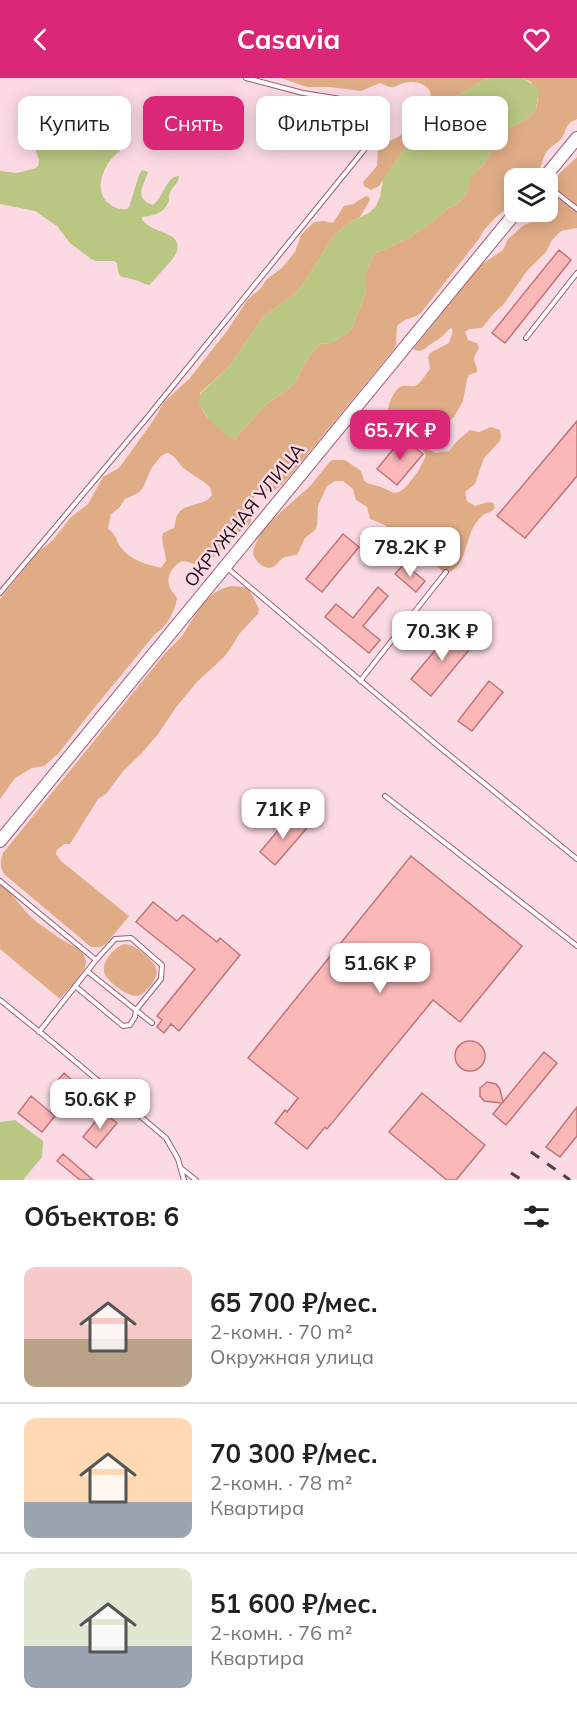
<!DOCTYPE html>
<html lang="ru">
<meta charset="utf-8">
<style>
:root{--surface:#fff;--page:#f6f6f6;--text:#222;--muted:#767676;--line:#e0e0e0;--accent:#db2777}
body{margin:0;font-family:Mulish,sans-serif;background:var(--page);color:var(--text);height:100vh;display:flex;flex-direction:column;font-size:22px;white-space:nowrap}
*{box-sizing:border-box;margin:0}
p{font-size:20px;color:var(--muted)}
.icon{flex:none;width:33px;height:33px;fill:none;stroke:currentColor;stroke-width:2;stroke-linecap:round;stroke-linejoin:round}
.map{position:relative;height:1102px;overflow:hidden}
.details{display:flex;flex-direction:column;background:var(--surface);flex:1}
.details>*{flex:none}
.banner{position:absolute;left:18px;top:18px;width:542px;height:54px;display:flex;gap:12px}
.controls{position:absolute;left:504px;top:90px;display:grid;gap:12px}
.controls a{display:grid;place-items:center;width:54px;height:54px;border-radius:12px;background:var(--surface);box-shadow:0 3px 15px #0003;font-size:30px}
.price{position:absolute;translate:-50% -51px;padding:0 14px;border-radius:12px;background:#fff;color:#222;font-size:20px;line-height:39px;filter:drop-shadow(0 2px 3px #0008)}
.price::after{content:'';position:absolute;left:50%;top:36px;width:18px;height:14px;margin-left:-9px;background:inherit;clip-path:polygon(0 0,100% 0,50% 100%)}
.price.current{background:var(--accent);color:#fff}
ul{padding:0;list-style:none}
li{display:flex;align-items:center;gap:18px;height:150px;padding:0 24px}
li+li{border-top:2px solid var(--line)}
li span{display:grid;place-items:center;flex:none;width:168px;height:120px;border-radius:12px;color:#555}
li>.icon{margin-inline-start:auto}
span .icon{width:72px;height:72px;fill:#fffc;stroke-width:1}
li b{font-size:26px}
h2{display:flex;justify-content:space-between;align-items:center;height:72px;padding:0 24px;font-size:26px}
.pill{padding:0 21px;border-radius:12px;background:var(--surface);box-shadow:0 3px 15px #0003;font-size:21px;line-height:54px}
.pill.current{background:var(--accent);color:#fff}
header{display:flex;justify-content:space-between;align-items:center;height:78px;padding:0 24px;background:var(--accent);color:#fff;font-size:27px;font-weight:700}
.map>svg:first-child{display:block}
.green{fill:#e0ac86;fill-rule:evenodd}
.water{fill:#b9c783}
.building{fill:#fab8b9;stroke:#c07577;stroke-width:1.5}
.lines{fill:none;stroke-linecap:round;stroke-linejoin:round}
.lane-casing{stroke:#a05b74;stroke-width:6}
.secondary-casing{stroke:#a05b74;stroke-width:14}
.lane{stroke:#fff;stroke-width:4}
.secondary{stroke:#fff;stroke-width:12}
.rail{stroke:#573c46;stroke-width:3;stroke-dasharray:10 10;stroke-linecap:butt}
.labels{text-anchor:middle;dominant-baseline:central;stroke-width:5;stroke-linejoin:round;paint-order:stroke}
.street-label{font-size:18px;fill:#1d040e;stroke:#fbdae4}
</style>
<header><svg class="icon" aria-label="back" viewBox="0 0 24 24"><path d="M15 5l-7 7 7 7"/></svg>Casavia<svg class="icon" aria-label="heart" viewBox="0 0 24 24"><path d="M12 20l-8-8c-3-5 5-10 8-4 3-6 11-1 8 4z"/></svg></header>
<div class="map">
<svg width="577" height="1102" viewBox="0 0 577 1102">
<rect width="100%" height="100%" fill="#fbdae4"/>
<path class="green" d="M281,0h206l-30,18 -37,30 -41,60 -8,4 -7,-4 -1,-4 14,-16 1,-17 2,-3 20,-10 31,-40c0,-12 -17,-16 -27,-13 -5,1 -9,5 -14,4 -4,-1 -7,-3 -10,-4l-19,8 -31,-4h-23z
M523,0h54v41c-15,6 -9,13 -17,21 -4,4 -9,6 -12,10 -8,11 -4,18 -17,28h-17v25l-18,14 -12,13 -5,9 -59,75c-8,4 -18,6 -23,12l-1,19 -2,4 -107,130c-5,5 -9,10 -15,12 -6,1 -12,-1 -17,5 -8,10 0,19 -5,27 -2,4 -7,5 -10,9 -11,9 -25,29 -40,32 -6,1 -12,-3 -18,-3 -8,4 -16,14 -13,24 1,5 6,9 8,13 -2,13 -10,29 -22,36l-69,84 -28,36 -14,12 -12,2 -17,10 -15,21v-200l38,-47 14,-11 19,-24 17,-13 15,-27 16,-9 34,-47 11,-19 25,-23 38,-48 21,-32 12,-10 7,-10 15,-11 13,-16 6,-17 13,-13 10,-1 9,2 11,-17 9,-2 13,-8 3,1 1,3 -10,17 -8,4 -16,12 -35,54 -6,7 -32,23 -35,51 -28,25c1,5 0,11 2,16 3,8 25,27 33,30l27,-31 32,-24 14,-26 6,-7 7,-7 9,-1 16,-9 6,-6 14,-36v-20l8,-18 35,-16 24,-17 16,-13 8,-4 7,-7 4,-8 2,-11 14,-14 15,-27 8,-7 24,-14 5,-7 2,-10 -7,-17zM167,375c9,2 11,11 18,16 8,7 18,11 25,18l2,8c-7,12 -27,7 -34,19 -3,4 -2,9 -4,14l-11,5c-3,8 3,19 3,28l-5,7c-14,-4 -29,-7 -39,-19 -6,-7 -5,-15 -14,-20l3,-15 8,-6 6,-9 13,-6 5,-5 8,-19 10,-13z
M577,79v71l-16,3 -9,9 -6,12 -19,19 -24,34 -10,9 -11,14 -13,1 -4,3 3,8 9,3 2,5c-1,3 -4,6 -5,10 0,6 4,8 3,14l-8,3 -2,4 -4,22 -9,16 -4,3 -16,3 -8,17 2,9 8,4 13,-2 8,-10 13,-11 9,2 12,-5 9,3 1,7 -1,4 -16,17 -9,26 -10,8 2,9 8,5 13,-4 5,1 2,5c-4,5 -7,4 -12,7 -4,4 -9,10 -11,15 -7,15 -8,39 -26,43l-4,-2 -28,-26 -15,-6 -5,-6 -9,-8 -15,-6 -3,-12 -11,-7 -3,-11 -10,-8h-8l-8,5 -9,20 -1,20 -2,4 -10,8 -8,17c-4,1 -11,1 -14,3 -3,2 -5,5 -7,7 -10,8 -20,-3 -23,-11 2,-26 40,-51 57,-68 8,-8 13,-18 22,-26h13l16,11 3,9 3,3 14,4 13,6 5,-1 7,-5 13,-17 7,-15c-4,-7 -12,-11 -15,-19 -2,-6 1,-14 -5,-19 -6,-4 -13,-3 -18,-7 1,-7 6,-22 15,-24 5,-1 9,2 14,-1 5,-4 9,-11 13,-16l-2,-12 2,-4 19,-10 4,-12 -2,-3c-5,3 -6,7 -11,10 -3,3 -6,3 -9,6 -7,5 -9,9 -18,5l68,-84 22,-15 5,-11 16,-14 24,-9c8,-10 0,-22 5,-33 5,-10 16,-18 24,-26z
M231,508l14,1 4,2 10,20 -1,5 -18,19 -10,16 -6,8 -27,25 -20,24 -19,28 -17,20 -17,16 -18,24 -8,5 -28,45h-6l-7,6 -1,4 5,7 68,55 -23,28 -6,3h-9l-87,-73c-4,-7 -4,-13 -1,-21l164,-202c6,-6 12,-11 17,-18 13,-20 22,-42 47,-47z
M0,806c12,9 19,20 28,30 8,9 21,16 30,23 9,7 26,11 28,24 1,11 -19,29 -26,38l-60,-50z
M124,866c9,1 13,4 20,10 12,11 18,16 7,31 -4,4 -8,10 -14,11 -9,1 -31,-15 -33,-24 -2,-11 10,-24 20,-28z"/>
<path class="water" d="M487,0h36l16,11 -3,20 -5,7 -24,14 -8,7 -15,27 -13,14 -3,11 -4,8 -7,7 -8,4 -16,13 -24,17 -35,16 -8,18v20l-14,36 -6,6 -16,9 -9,1 -7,7 -6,7 -14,26 -32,24 -27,31c-15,-6 -30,-23 -37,-37l3,-9 27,-25 35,-51 32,-23 6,-7 35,-54 16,-12 17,-8 7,-7 4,-9 3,-17 37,-54 37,-30z
M83,30c17,3 34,17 43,32 -2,10 -11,13 -17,22 -7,10 -13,28 -3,39 7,6 12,9 21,8l2,-2 10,-32 3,-5 6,2c-4,13 -15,27 5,33 11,-8 13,-29 26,-29 0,8 -6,9 -9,17 -3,6 1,4 -2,10 -5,11 -16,13 -26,14v3c8,9 18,10 29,16 16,11 -1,26 -9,35 -5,5 -8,10 -13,14 -6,-1 -9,-4 -14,-5 -15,-5 -16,1 -18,-17l-3,-2h-18l-5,-2 -21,-16 -13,-17 -22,-15 -35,-7v-33l17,2 19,-5 2,-2 1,-6 -4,-11 5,-11c10,-6 18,-15 28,-24l6,1z
M15,1042l28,21 -1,16 -19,23h-23v-58z"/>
<path class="building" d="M559,172l12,10 -66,83 -13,-10z
M577,343v55l-52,62 -28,-22z
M403,359l20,17 -26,31 -20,-16z
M343,456l16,13 -37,45 -16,-13z
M404,486l21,17 -9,11 -21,-18z
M378,509l10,9 -25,30 17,14 -11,13 -44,-36 11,-13 17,14z
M454,550l19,17 -42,51 -20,-17z
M489,603l14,11 -31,39 -14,-10z
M291,737l16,13 -32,37 -15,-13z
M411,778l111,90 -62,76 -27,-22 -106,129 -2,-2 -18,22 -32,-26 10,-13 2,2 11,-14 -50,-40z
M153,824l24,19 6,-6 34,27 3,-4 20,17 -61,76 -8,-7 -7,9 -7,-6 5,-7 -5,-4 38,-47 -59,-47z
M455 978a15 15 0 1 1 30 0a15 15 0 1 1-30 0Z
M544,974l13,11 -51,62 -13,-11 9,-11 -18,-2 -4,-5v-8l7,-6 9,2 4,5 3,13z
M64,995l17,15 -10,12 -18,-14z
M422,1015l63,52 -29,35h-9l-58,-48z
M31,1018l24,20 -13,16 -24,-19z
M577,1029v29l-17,21 -14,-10z
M103,1034l14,11 -21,25 -13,-11z
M63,1076l30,26h-13l-23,-19z"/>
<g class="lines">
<defs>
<path id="lane" d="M548,108l29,23
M526,260l51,-65
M352,335l30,24
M226,489l211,178 140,114
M0,515l146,-174 218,-269 7,-26 1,-20 -69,-11 -57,-15
M360,603l86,-109
M385,718l192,150
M0,803l96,79
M87,893l65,52
M0,922l51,41 115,97 12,21 6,21
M39,954l57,-72 19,-21 16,-1 31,27 -1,14 -25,31 -1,7 -5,8 -7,1 -48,-40
M182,1091l14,11"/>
<path id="secondary" d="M544,100l33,-40
M0,763l516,-629"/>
</defs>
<use href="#lane" class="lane-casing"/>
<use href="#secondary" class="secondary-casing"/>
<use href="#lane" class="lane"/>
<use href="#secondary" class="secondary"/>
<path class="rail" d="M531,1074l39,28
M511,1095l11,7"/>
</g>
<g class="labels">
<g class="street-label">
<text transform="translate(244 437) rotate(-51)">ОКРУЖНАЯ УЛИЦА</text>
</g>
</g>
</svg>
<div class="controls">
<a><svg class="icon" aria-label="layers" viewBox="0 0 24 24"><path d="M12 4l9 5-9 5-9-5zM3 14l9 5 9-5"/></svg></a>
</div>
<b class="price current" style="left:400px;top:383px">65.7K ₽</b>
<b class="price" style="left:410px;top:500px">78.2K ₽</b>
<b class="price" style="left:442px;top:584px">70.3K ₽</b>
<b class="price" style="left:283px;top:762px">71K ₽</b>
<b class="price" style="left:380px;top:916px">51.6K ₽</b>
<b class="price" style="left:100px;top:1052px">50.6K ₽</b>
<div class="banner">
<a class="pill">Купить</a>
<a class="pill current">Снять</a>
<a class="pill">Фильтры</a>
<a class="pill">Новое</a>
</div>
</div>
<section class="details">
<h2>Объектов: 6<svg class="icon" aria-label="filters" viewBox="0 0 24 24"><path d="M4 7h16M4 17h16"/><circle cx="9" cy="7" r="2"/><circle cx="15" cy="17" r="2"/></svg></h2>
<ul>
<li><span style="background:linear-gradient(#f6c9c9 60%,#b9a48a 0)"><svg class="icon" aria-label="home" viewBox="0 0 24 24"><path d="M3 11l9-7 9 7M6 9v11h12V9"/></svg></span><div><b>65 700 ₽/мес.</b><p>2-комн. · 70 m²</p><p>Окружная улица</p></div></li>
<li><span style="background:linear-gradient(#ffd9b3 70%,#9aa5b1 0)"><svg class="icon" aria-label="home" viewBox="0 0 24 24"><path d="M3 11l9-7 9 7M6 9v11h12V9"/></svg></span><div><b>70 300 ₽/мес.</b><p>2-комн. · 78 m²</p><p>Квартира</p></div></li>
<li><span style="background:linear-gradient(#dfe7d0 65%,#9aa5b1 0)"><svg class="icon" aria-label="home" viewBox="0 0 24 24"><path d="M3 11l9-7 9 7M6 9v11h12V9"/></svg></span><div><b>51 600 ₽/мес.</b><p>2-комн. · 76 m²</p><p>Квартира</p></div></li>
</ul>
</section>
